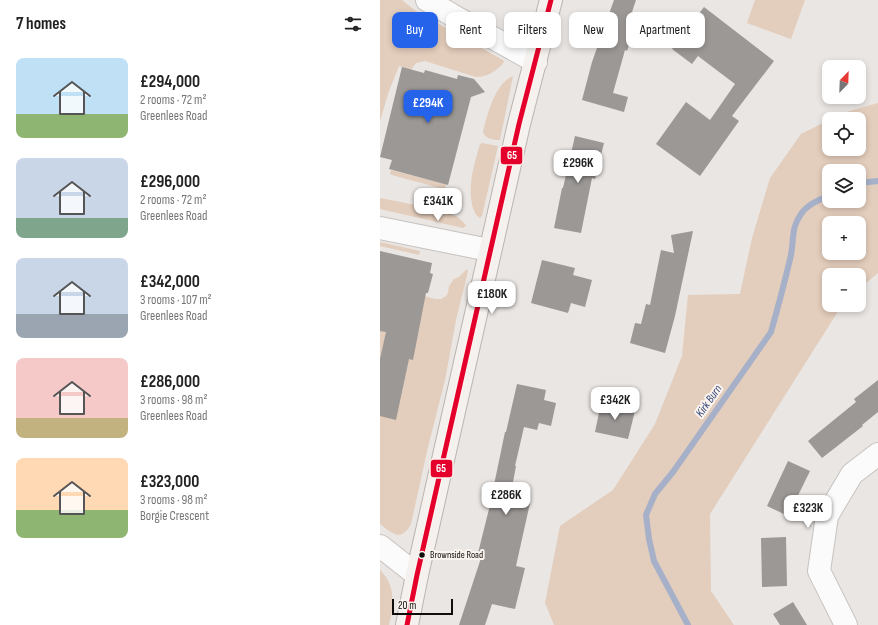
<!DOCTYPE html>
<meta charset="utf-8">
<style>
:root{--surface:#fff;--page:#f6f6f6;--text:#222;--muted:#767676;--accent:#2563eb}
body{margin:0;font-family:"Sofia Sans Condensed",sans-serif;background:var(--page);color:var(--text);height:100vh;display:flex;flex-direction:column;font-size:15px;white-space:nowrap}
*{box-sizing:border-box;margin:0}
p{font-size:13px;color:var(--muted)}
.icon{flex:none;width:22px;height:22px;fill:none;stroke:currentColor;stroke-width:2;stroke-linecap:round;stroke-linejoin:round}
.map{position:relative;flex:1;overflow:hidden}
.drawer{display:flex;flex-direction:column;background:var(--surface);width:380px}
.drawer>*{flex:none}
.hud{position:absolute;left:12px;top:12px;width:380px;height:36px;display:flex;gap:8px}
.needle{width:26px;rotate:23deg}
.fabs{position:absolute;left:442px;top:60px;display:grid;gap:8px}
.fabs a{display:grid;place-items:center;width:44px;height:44px;border-radius:8px;background:var(--surface);box-shadow:0 2px 6px #0003;font-size:20px}
.scale{position:absolute;left:12px;bottom:10px;width:61px;box-sizing:border-box;padding-left:4px;border:2px solid #100e0c;border-top:0;font-size:11px;line-height:14px;white-space:nowrap;color:#100e0c;-webkit-text-stroke:3px #faf3ee;paint-order:stroke}
.price{position:absolute;translate:-50% -34px;padding:0 9px;border-radius:8px;background:#fff;color:#222;font-size:13px;line-height:26px;filter:drop-shadow(0 1px 2px #0008)}
.price::after{content:'';position:absolute;left:50%;top:24px;width:12px;height:9px;margin-left:-6px;background:inherit;clip-path:polygon(0 0,100% 0,50% 100%)}
.price.active{background:var(--accent);color:#fff}
ul{padding:0;list-style:none}
li{display:flex;align-items:center;gap:12px;height:100px;padding:0 16px}
li span{display:grid;place-items:center;flex:none;width:112px;height:80px;border-radius:8px;color:#555}
li>.icon{margin-inline-start:auto}
span .icon{width:48px;height:48px;fill:#fffc;stroke-width:1}
li b{font-size:17px}
h2{display:flex;justify-content:space-between;align-items:center;height:48px;padding:0 16px;font-size:17px}
.chip{padding:0 14px;border-radius:8px;background:var(--surface);box-shadow:0 2px 6px #0003;font-size:14px;line-height:36px}
.chip.active{background:var(--accent);color:#fff}
main{display:flex;flex:1;min-height:0}
.map>svg:first-child{display:block}
.green{fill:#e3cdbc;fill-rule:evenodd}
.lines{fill:none;stroke-linecap:round;stroke-linejoin:round}
.stream{stroke:#a6b0c9;stroke-width:6}
.building{fill:#9b9896}
.minor-casing{stroke:#c6c3c0;stroke-width:24}
.major-casing{stroke:#bbb4af;stroke-width:24}
.minor{stroke:#fcfbfb;stroke-width:22}
.major{stroke:#f4f1ef;stroke-width:22}
.bus-1-casing{stroke:#faf3ee;stroke-width:8}
.bus-1{stroke:#e4002b;stroke-width:5}
.bus-dot{fill:#100e0c;stroke:#faf3ee;stroke-width:1.5}
.labels{text-anchor:middle;dominant-baseline:central;stroke-width:4;stroke-linejoin:round;paint-order:stroke}
.bus-label{font-size:10px;fill:#100e0c;stroke:#faf3ee;text-anchor:start}
.water-label{font-size:12px;font-style:italic;fill:#35487b;stroke:#faf3ee}
.line-badge{stroke:#faf3ee;stroke-width:1.5}
.badge-label{font-size:11px;text-anchor:middle;font-weight:bold;fill:#fff}
</style>
<main>
<section class="drawer">
<h2>7 homes<svg class="icon" aria-label="filters" viewBox="0 0 24 24"><path d="M4 7h16M4 17h16"/><circle cx="9" cy="7" r="2"/><circle cx="15" cy="17" r="2"/></svg></h2>
<ul>
<li><span style="background:linear-gradient(#bfe0f5 70%,#8fb573 0)"><svg class="icon" aria-label="home" viewBox="0 0 24 24"><path d="M3 11l9-7 9 7M6 9v11h12V9"/></svg></span><div><b>£294,000</b><p>2 rooms · 72 m²</p><p>Greenlees Road</p></div></li>
<li><span style="background:linear-gradient(#c9d6e8 75%,#7fa58c 0)"><svg class="icon" aria-label="home" viewBox="0 0 24 24"><path d="M3 11l9-7 9 7M6 9v11h12V9"/></svg></span><div><b>£296,000</b><p>2 rooms · 72 m²</p><p>Greenlees Road</p></div></li>
<li><span style="background:linear-gradient(#c9d6e8 70%,#9aa5b1 0)"><svg class="icon" aria-label="home" viewBox="0 0 24 24"><path d="M3 11l9-7 9 7M6 9v11h12V9"/></svg></span><div><b>£342,000</b><p>3 rooms · 107 m²</p><p>Greenlees Road</p></div></li>
<li><span style="background:linear-gradient(#f6c9c9 75%,#c2b280 0)"><svg class="icon" aria-label="home" viewBox="0 0 24 24"><path d="M3 11l9-7 9 7M6 9v11h12V9"/></svg></span><div><b>£286,000</b><p>3 rooms · 98 m²</p><p>Greenlees Road</p></div></li>
<li><span style="background:linear-gradient(#ffd9b3 65%,#8fb573 0)"><svg class="icon" aria-label="home" viewBox="0 0 24 24"><path d="M3 11l9-7 9 7M6 9v11h12V9"/></svg></span><div><b>£323,000</b><p>3 rooms · 98 m²</p><p>Borgie Crescent</p></div></li>
</ul>
</section>
<div class="map">
<svg width="498" height="625" viewBox="0 0 498 625">
<rect width="100%" height="100%" fill="#eae6e3"/>
<path class="green" d="M0,0h22l15,12 86,48 1,2c-7,9 -17,15 -28,15l-51,-16 -9,2 -5,7 -12,-4 -10,25 -9,30z
M375,0h50l-14,39 -44,-16z
M133,76l-13,64c-6,0 -15,-1 -17,-8 4,-17 12,-49 30,-56z
M498,103v170l-19,16v-14h-30v30h13l-132,209 1,77 23,34h-180l-9,-22 15,-77 53,-36 42,-66 27,-68 6,-61 52,-1 12,-56 18,-60 31,-44 28,-14v29h30v-30h-29l13,-6zM449,171h30v30h-30zM449,223h30v30h-30z
M102,143l16,3 -16,70 -2,2c-5,-3 -5,-6 -7,-10 -6,-22 1,-43 7,-64z
M11,170l55,14 -1,4 -2,1 -51,-14 -2,-1z
M0,198l66,13 13,7 6,6 1,2 -3,2 -83,-19z
M0,242l40,9 -1,4 -39,-9z
M87,269l1,2 -12,49 -11,60 -17,67 -17,77c-10,18 -18,10 -31,0v-229l44,1 11,3h6l5,-3 2,-3 1,-7 5,-7 5,-2z
M0,570c16,15 14,36 9,55h-9z"/>
<g class="lines">
<path class="stream" d="M479,183l19,-2
M308,625l-34,-64 -5,-22 -3,-24 9,-21 18,-22 98,-140c7,-25 14,-51 20,-77 3,-16 0,-27 10,-41 6,-9 19,-15 28,-18"/>
</g>
<path class="building" d="M234,0h22l-4,12 8,2 -13,37 -2,-1 -12,43 15,4 -4,15 -42,-12 10,-38z
M324,7l70,54 -42,55 7,5 -39,55 -44,-32 30,-42 24,18 25,-36 -37,-28 -6,8 -20,-15z
M22,67l22,6 1,-3 32,9 1,-4 16,4 11,13 -14,5 -23,88 -59,-16 3,-9 -12,-3z
M195,136l29,7 -9,36 -3,-1 -11,55 -27,-5 8,-40h1z
M313,231l-18,85 -10,37 -35,-10 5,-20 6,1 5,-20 4,1 11,-55 13,3 -3,-18z
M0,251l52,12 -2,10 3,1 -5,19h-2l-13,67 -4,-1 -13,61 -16,-4v-57l6,-27 -6,-1z
M162,260l33,8 -2,7 19,5 -7,27 -14,-4 -3,10 -37,-10z
M498,380v32l-16,13 1,1 -41,32 -14,-17 48,-39 -2,-3z
M137,384l29,6 -2,10 12,3 -5,23 -12,-3 -2,7 -13,-3 -9,39h1l-6,32 20,5 -14,63 9,2 -10,41 -23,-5 -7,21h-26l22,-67 -4,-1 12,-48 16,-77h1z
M221,403l34,8 -7,28 -33,-7z
M408,461l22,10 -22,45 -21,-10z
M406,537l1,49 -25,1 -1,-49z
M413,602l14,23h-27l-7,-11z"/>
<g class="lines">
<defs>
<path id="minor" d="M47,0l25,15 84,47
M0,228l109,22
M0,546l37,29
M466,625l-27,-54 8,-55 25,-42 26,-20"/>
<path id="major" d="M27,625l10,-50 102,-451 32,-124"/>
</defs>
<use href="#minor" class="minor-casing"/>
<use href="#major" class="major-casing"/>
<use href="#minor" class="minor"/>
<use href="#major" class="major"/>
<defs>
<path id="bus-1" d="M27,625l10,-50 102,-451 32,-124"/>
</defs>
<use href="#bus-1" class="bus-1-casing"/>
<use href="#bus-1" class="bus-1"/>
</g>
<circle class="bus-dot" cx="42" cy="555" r="3.5"/>
<g class="labels">
<g class="bus-label">
<text x="50" y="555">Brownside Road</text>
</g>
<g class="water-label">
<text transform="translate(329 401) rotate(-55)">Kirk Burn</text>
</g>
</g>
<g class="line-badge">
<rect x="120" y="146" width="23" height="19" rx="4" fill="#e4002b"/>
<rect x="50" y="459" width="23" height="19" rx="4" fill="#e4002b"/>
</g>
<g class="badge-label">
<text x="132" y="159">65</text>
<text x="61" y="472">65</text>
</g>
</svg>
<div class="fabs">
<a><svg class="needle" viewBox="-14 -14 28 28"><path d="M0-13l5 13h-10z" fill="#e53935"/><path d="M0 13l5-13h-10z" fill="#767676"/></svg></a>
<a><svg class="icon" aria-label="locate" viewBox="0 0 24 24"><circle cx="12" cy="12" r="6"/><path d="M12 2v4M12 18v4M2 12h4M18 12h4"/></svg></a>
<a><svg class="icon" aria-label="layers" viewBox="0 0 24 24"><path d="M12 4l9 5-9 5-9-5zM3 14l9 5 9-5"/></svg></a>
<a>+</a>
<a>−</a>
</div>
<div class="scale">20 m</div>
<b class="price active" style="left:48px;top:124px">£294K</b>
<b class="price" style="left:198px;top:184px">£296K</b>
<b class="price" style="left:58px;top:222px">£341K</b>
<b class="price" style="left:112px;top:315px">£180K</b>
<b class="price" style="left:235px;top:421px">£342K</b>
<b class="price" style="left:126px;top:516px">£286K</b>
<b class="price" style="left:428px;top:529px">£323K</b>
<div class="hud">
<a class="chip active">Buy</a>
<a class="chip">Rent</a>
<a class="chip">Filters</a>
<a class="chip">New</a>
<a class="chip">Apartment</a>
</div>
</div>
</main>
